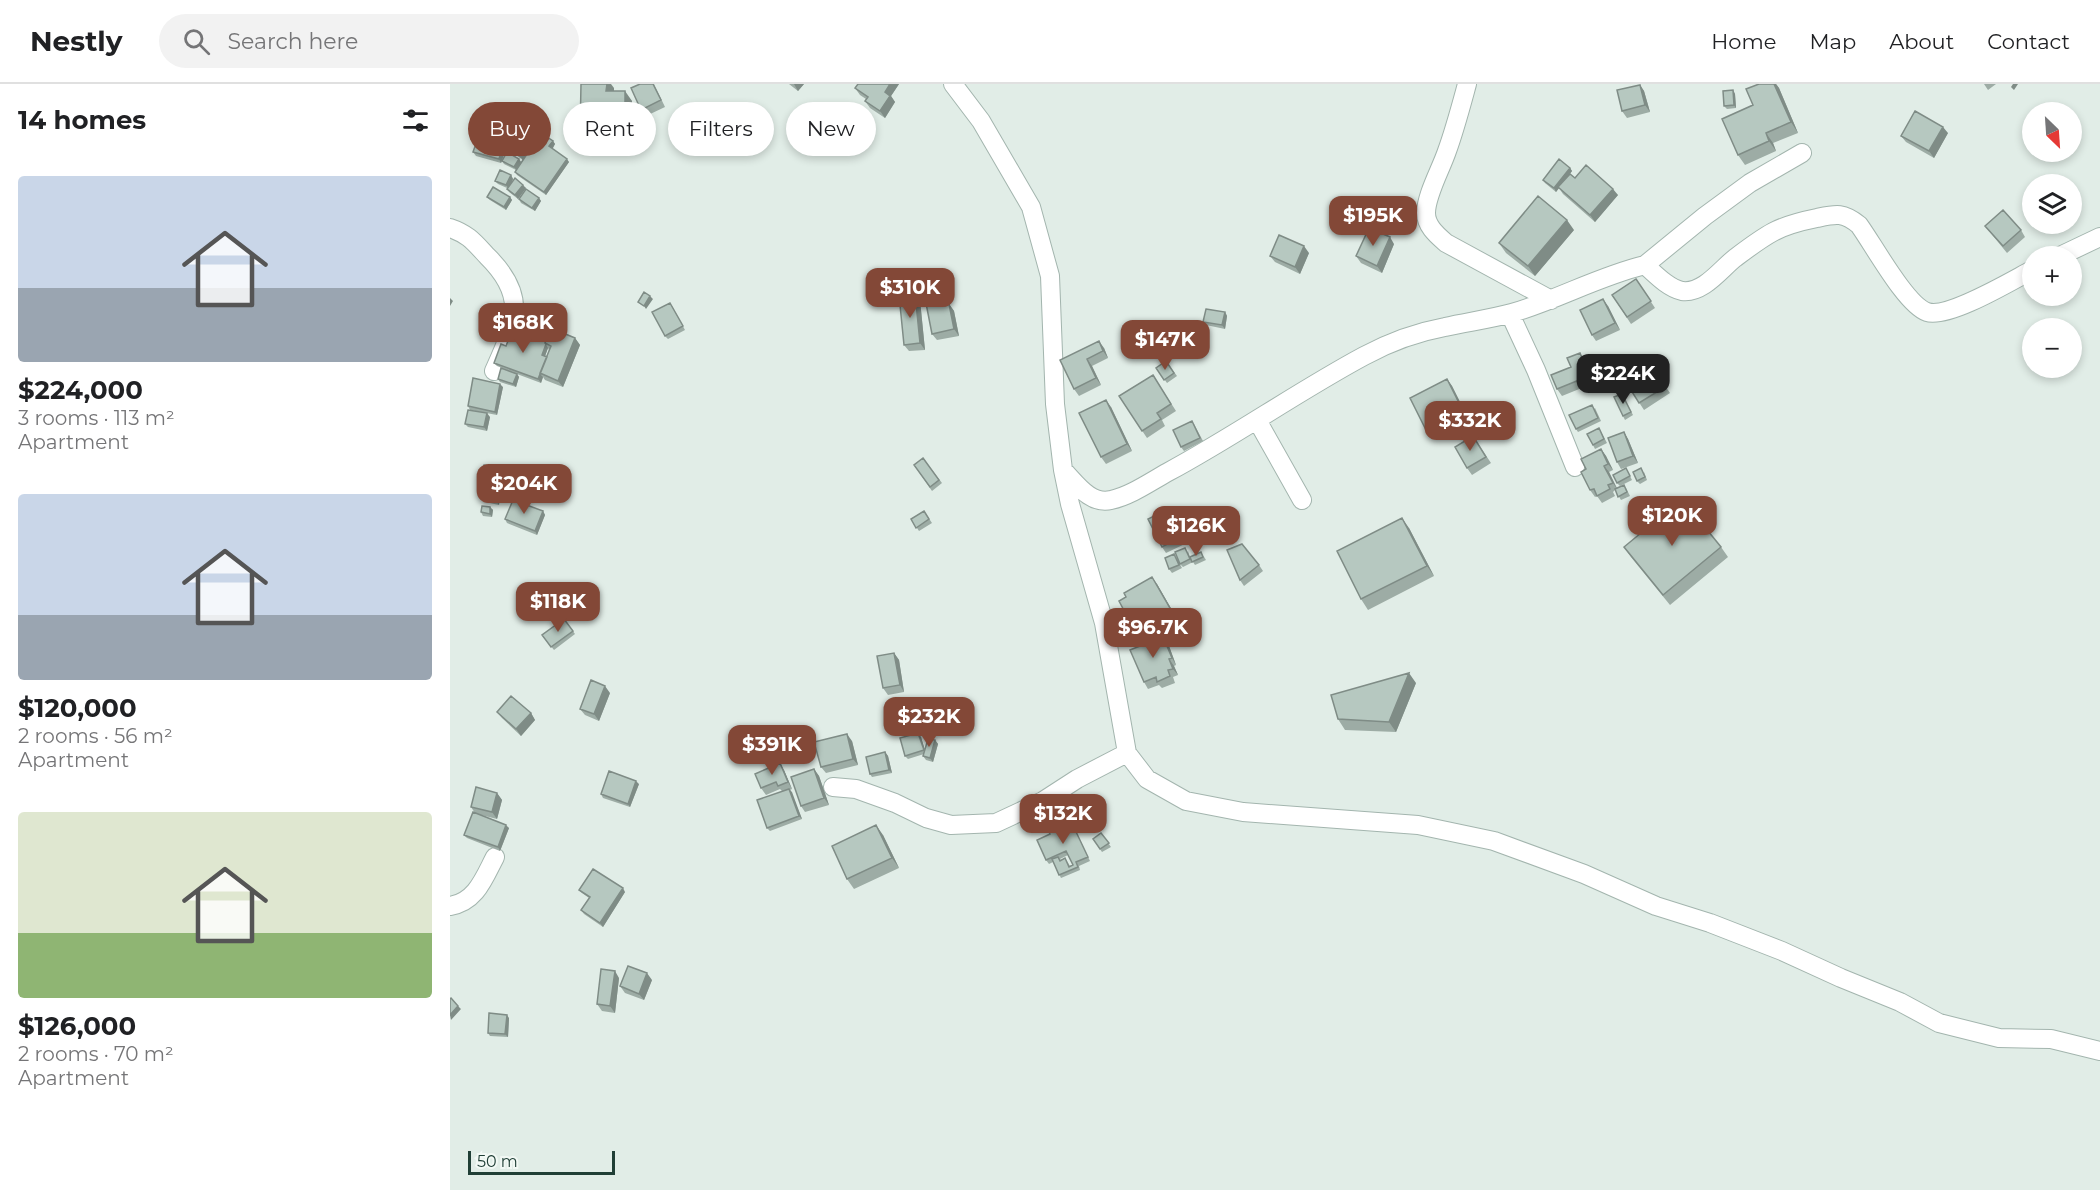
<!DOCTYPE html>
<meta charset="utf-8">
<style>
:root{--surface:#fff;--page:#f2f2f2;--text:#202124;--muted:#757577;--line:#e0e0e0;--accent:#834837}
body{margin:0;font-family:Montserrat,sans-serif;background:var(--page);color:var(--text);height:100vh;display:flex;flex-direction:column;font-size:22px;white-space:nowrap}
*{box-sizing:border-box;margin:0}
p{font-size:20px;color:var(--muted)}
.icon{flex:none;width:33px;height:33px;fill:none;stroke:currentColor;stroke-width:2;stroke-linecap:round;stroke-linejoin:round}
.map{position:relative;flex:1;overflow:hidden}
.sheet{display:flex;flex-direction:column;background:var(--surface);width:450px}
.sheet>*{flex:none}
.guide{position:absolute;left:18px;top:18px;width:570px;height:54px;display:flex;gap:12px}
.needle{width:39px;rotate:155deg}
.controls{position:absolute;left:1572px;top:18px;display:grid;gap:12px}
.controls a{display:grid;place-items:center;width:60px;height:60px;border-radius:50%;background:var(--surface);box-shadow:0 3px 9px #0003;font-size:30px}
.scale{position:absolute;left:18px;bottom:15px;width:147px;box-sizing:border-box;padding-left:6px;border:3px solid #203f36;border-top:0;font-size:16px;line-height:21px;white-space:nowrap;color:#203f36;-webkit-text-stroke:4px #f2f9f5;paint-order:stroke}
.price{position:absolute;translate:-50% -51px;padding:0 14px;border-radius:12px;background:var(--accent);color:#fff;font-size:20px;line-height:39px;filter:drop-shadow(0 2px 3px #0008)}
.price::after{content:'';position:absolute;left:50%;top:36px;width:18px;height:14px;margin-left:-9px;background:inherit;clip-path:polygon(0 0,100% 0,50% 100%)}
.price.active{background:#222;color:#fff}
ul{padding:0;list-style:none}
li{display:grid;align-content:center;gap:12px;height:318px;padding:0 18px}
li span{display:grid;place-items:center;height:186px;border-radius:6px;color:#555}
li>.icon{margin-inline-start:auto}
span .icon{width:108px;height:108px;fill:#fffc;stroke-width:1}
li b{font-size:26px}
h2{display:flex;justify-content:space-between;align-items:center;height:72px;padding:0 18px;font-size:26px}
.pill{padding:0 21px;border-radius:27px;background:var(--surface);box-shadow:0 3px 9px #0003;font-size:21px;line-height:54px}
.pill.active{background:var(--accent);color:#fff}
header{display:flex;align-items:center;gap:36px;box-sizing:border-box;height:84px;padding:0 30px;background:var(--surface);border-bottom:2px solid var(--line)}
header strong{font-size:28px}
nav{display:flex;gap:33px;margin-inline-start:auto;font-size:21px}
.search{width:420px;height:54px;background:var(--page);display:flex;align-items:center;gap:15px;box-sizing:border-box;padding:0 21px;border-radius:33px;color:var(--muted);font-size:22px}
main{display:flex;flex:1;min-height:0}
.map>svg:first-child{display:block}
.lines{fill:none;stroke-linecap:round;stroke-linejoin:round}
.minor-casing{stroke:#a3b5ae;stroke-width:20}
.minor{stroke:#fff;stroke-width:18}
.wall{fill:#9daca5;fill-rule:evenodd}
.shaded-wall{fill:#7f8c86}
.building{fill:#b6c8c0;stroke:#7f8c86;stroke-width:1.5}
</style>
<header>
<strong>Nestly</strong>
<div class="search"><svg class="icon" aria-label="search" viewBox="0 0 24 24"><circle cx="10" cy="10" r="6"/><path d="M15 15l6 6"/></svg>Search here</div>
<nav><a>Home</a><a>Map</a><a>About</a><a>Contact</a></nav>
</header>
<main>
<section class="sheet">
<h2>14 homes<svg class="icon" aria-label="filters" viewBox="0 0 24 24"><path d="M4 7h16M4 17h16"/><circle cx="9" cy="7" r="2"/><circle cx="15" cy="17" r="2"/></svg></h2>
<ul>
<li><span style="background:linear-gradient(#c9d6e8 60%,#9aa5b1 0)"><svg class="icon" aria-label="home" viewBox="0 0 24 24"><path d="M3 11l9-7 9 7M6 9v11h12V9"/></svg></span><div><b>$224,000</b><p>3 rooms · 113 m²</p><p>Apartment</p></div></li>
<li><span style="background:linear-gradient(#c9d6e8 65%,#9aa5b1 0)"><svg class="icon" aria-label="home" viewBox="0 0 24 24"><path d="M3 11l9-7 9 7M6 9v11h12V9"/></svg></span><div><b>$120,000</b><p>2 rooms · 56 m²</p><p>Apartment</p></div></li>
<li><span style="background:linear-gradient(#dfe7d0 65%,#8fb573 0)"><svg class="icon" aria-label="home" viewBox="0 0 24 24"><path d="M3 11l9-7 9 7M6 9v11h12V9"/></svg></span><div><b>$126,000</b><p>2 rooms · 70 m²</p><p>Apartment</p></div></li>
</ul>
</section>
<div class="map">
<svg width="1650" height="1106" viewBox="0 0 1650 1106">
<rect width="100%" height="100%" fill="#e1ede7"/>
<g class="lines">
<defs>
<path id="minor" d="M503,0l28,37 50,86 19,69 5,128 8,66 7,34 34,119 23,130 20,26 39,22 57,11 175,13 76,16 90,33 72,32 54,17 72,28 59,27 59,24 39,21 60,15 52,1 49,12
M1017,0c-6,22 -12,45 -20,67 -6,18 -21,44 -21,62 0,13 11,22 20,30l105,57
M0,144c18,6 24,14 37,28 42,41 28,68 7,115
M1610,172l40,-19
M1195,181l60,-49 45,-33 52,-30
M1060,230l26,56 39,97
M807,336l45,80
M613,386c13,13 27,35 48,30 19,-4 39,-18 57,-28 67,-36 129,-80 196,-116 24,-13 54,-24 81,-29 22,-5 45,-8 67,-14 45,-13 87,-37 133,-48 10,9 23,23 37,26 21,3 39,-22 53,-33 12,-9 25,-19 38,-26 13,-7 29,-11 44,-14 19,-4 26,-6 42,7 14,19 47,80 68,87 21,7 84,-31 105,-42
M383,703l23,2 39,14 31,15 25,7 45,-2 47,-22 34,-22 50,-26
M0,822c26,-4 34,-28 45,-49"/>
</defs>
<use href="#minor" class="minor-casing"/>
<use href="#minor" class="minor"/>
</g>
<path class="wall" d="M190,0h14l11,23 -19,9 -5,-6z
M339,0h15l-6,7z
M408,0h41l-8,12 4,6 -10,16 -15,-10 -5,-7 1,-2 -6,-4 -5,-7z
M1309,0h17l3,4 19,45 -25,10 3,8 -31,14 -7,-10z
M1534,0h12l-8,6z
M1190,1l4,6 6,21 -23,6 -5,-7z
M164,4v3l18,10v44l-45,-1 -7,-10z
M1283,6l2,4 1,14 -9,1 -3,-3z
M1498,49l-14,25 -28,-16 -5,-6z
M103,57l2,3 -3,4 17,14 -23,33 -29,-20 -2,-3 1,-2 -12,-6 -2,-3 -1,2 -25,-7 -3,-4 29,-4 3,4 -3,9 17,-2 2,3 2,-2 -12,-8 -2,-3 22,-7 2,3z
M1120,84l2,3 -2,3 5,4 43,17 -23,27 -32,-28 -4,-6 -3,4 -11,-9 -2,-3z
M61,91l2,4 -2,4 15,5 -8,11 -9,-7 -2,-4 -9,-4 -3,-3z
M37,113h23l2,3 -6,10 -16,-10z
M89,114l2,3 -6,10 -14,-8 -2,-4z
M1535,142l36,4 4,7 -18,16z
M1124,146l-39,46 -29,-23 -7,-10z
M944,160l-12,29 -21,-10 -5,-7z
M859,169l-9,21 -25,-12 -5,-6z
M1186,195l19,29 -24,16 -19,-29z
M491,205l5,7 2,9 1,-1 5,7 5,25 -22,4 -5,-6z
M465,209l5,7 5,50 -16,1 -5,-6z
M222,222l13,24 -17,9 -3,-3z
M1158,222l12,24 -24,11 -4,-6z
M775,228l2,4 -2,13 -19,-4 -3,-3z
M125,254l5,7 -17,42 -18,-7 -2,-3 -2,6 -24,-9 2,3 -3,10 -16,-5 -2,-3 15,-7 -16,-6 -3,-3 12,-17 40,-6zM98,264l1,2 -2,7 -2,-1z
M654,264l4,10 -16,8 9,19 -22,11 -5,-7 -14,-29z
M1130,269l4,7 10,23 -32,13 -5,-7z
M716,277l11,15 -10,7 -11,-15z
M1205,287l15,22 -26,17 -15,-23z
M703,291l23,36 -14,9 3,6 -18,12 -28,-42z
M997,295l5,7 17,34 -37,19 -5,-7z
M53,303l-6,28 -27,-5 -2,-4z
M1172,310l11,21 -8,5 -2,-4z
M661,323l21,44 -26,13 -5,-7z
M1145,324l6,13 -23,11 -2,-3z
M40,333l-3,14 -19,-4 -3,-3z
M744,340l9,17 -19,10 -3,-4z
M1149,344l8,15 -12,6 -2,-4z
M1174,348l4,7 10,24 -17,6 -4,-7z
M1023,352l18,27 -19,12 -5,-7z
M1151,365l5,7 7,14 -4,2 8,16h9l4,8 -9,4 -6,-10 -2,2 2,4 -13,7 -5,-7 -2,1 -5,-7 -4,-21z
M473,374l19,25 -10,8 -18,-26z
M1176,384l6,12 -12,6 -3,-3z
M1194,388l3,8 -7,4 -3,-3z
M89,396l-3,22 -36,-6 -1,9 -14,-3 -4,-6v-7l-1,-2z
M40,423l3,3 -1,7 -9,-1 -2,-4z
M93,427l2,4 -8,20 -30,-12 -2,-4z
M474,427l8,12 -13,8 -8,-12z
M727,430l14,27 -25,12 -4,-6z
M959,444l25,48 -66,34 -7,-11z
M1174,463h97l7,10 -58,48 -39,-48z
M738,467l2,6 11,-5 5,8 -11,5 -2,-3 -10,5 -3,-3z
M726,473l6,11 -10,5 -3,-4z
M809,481l4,6 -19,15 -4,-6z
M707,500l19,33 -5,2 3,6 -19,12 3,5 11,4 7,19 -2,1 4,9 -5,2 2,6 -13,5 -3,-3 -11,4 -4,-7 -4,-36 12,-9 -12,-19 -8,5 -5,-7z
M114,535l11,15 -21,16 -12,-15z
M444,569l5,7 5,32 -16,3 -5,-7z
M966,599l-20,49 -51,-2 -7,-11z
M160,609l-11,28 -14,-6 -5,-6z
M47,628l34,1 4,7 -14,16 -19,-18z
M471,653l4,13 10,-10 3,4 -5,18 -7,-2 -3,-4 1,-2 -16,5 -3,-3z
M402,657l6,24 -32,8 -5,-6z
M435,668l3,4 4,17 -20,4 -2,-3z
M364,685l5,7 10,29 -24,7 -4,-6z
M334,686l8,19 -2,1 12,29 -32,12 -3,-3 15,-37 -2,-2 -14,6 -5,-7z
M189,700l-9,23 -27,-9 -2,-4z
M47,709l5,7 -5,19 -16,-4 28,13 -9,23 -33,-13 -3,-3 11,-22 -4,-6z
M621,737l19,40 -11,5 1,4 -19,8 -8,-16 -4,2 -3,-4 4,-26zM618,771l5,10 -3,1 -5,-8 -4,2 -1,-1z
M651,749l10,14 -9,5 -9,-13z
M433,751l16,33 -45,21 -7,-10z
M129,806l46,2 -22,35 -19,-13 -3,-4 8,-12 -7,-5z
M169,894l-4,35 -13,-2 -5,-7z
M202,896l-8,20 -19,-7 -5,-7z
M59,934l-1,19 -18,-1 -2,-3z"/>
<path class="shaded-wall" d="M157,0h4l3,4v13l-8,-10z
M344,0h10l-6,7z
M440,0h9l-8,12 4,6 -10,16 -5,-7 5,-19z
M1324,0h2l3,4 19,45 -7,-11z
M1563,0h5l-4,6 -3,-3z
M1190,1l4,6 6,21 -5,-7z
M1283,6l2,4 1,14 -2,-3z
M175,7l7,10v44l-7,-10z
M1493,43l5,6 -14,25 -5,-7z
M1316,49l7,10 3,8 -7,-10z
M103,57l2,3 -3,6 -3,-4z
M81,58l3,4 -11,15 -2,-4z
M52,64l3,4 -4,11 -2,-4z
M69,75l2,3 -4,9 -3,-4z
M117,75l2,3 -23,33 -2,-3z
M1120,84l2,3 -16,21 -2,-4z
M61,91l2,4 -4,10 -3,-4z
M73,101l3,3 -8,11 -3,-4z
M1163,105l5,6 -23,27 -5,-7z
M60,113l2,3 -6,10 -2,-3z
M89,114l2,3 -6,10 -3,-3z
M1117,136l7,10 -39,46 -7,-10z
M940,153l4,7 -12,29 -5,-7z
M854,162l5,7 -9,21 -5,-7z
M491,205l5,7 3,16 -4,-6z
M465,209l5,7 5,50 -5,-7z
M200,212l3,3 -7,10 -2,-3z
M0,214l3,3 -3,5z
M1153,215l5,7 12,24 -5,-7z
M499,220l5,7 5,25 -5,-7z
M775,228l2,4 -2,13 -3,-4z
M125,254l5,7 -17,42 -5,-6z
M649,257l5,7 4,10 -5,-7z
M96,261l2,3 -4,11 -2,-4z
M1130,269l4,7 10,23 -5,-7z
M637,275l5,7 9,19 -5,-7z
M67,290l2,3 -3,10 -3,-3z
M90,290l3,3 -2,6 -3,-4z
M997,295l5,7 17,34 -5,-7z
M50,300l3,3 -6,28 -2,-3z
M656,316l5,7 21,44 -5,-7z
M37,329l3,4 -3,14 -3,-4z
M1174,348l4,7 10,24 -5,-7z
M1151,365l5,7 7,14 -5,-6z
M1154,382l5,6 8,17 -4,-6z
M85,390l4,6 -3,22 -5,-7z
M45,405l5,7 -1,9 -5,-7z
M40,423l3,3 -1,7 -2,-3z
M722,423l5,7 14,27 -5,-7z
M93,427l2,4 -8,20 -2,-4z
M952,434l7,10 25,48 -7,-10z
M702,493l5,7 19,33 -5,-7z
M714,555l5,7 7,19 -4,-7z
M444,569l5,7 5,32 -4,-7z
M719,575l5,7 4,9 -5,-6z
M959,589l7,10 -20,49 -7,-10z
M155,602l5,7 -11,28 -5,-7z
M81,629l4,7 -14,16 -5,-7z
M468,649l3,4 5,17 -2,-4z
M397,650l5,7 6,24 -5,-6z
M485,656l3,4 -5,18 -3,-4z
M435,668l3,4 4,17 -3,-3z
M330,679l4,7 8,19 -4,-7z
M364,685l5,7 10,29 -5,-7z
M186,697l3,3 -9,23 -2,-3z
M339,705l3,3 10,27 -3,-3z
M47,709l5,7 -5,19 -5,-7z
M56,741l3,3 -9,23 -2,-4z
M426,741l7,10 16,33 -7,-10z
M173,804l2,4 -22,35 -3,-4z
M165,887l4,7 -4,35 -5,-7z
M197,889l5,7 -8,20 -5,-6z
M8,922l3,3 -10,11 -1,-5z
M57,931l2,3 -1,19 -3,-3z"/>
<path class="building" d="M131,0h26l-1,7h19v44l-45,-1z
M190,0h13l8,16 -20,10 -10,-22z
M408,0h32l-5,8 5,4 -10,15 -15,-10 3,-4 -13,-9z
M1309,0h15l17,38 -25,11 3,8 -31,14 -16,-36 31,-14 -7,-16z
M1190,1l5,20 -23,6 -5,-21z
M1283,6l1,15 -10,1 -1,-15z
M1465,27l28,16 -14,24 -28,-15z
M91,49l12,8 -4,5 18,13 -23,33 -29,-20z
M69,50l12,8 -10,15 -12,-8z
M27,57l25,7 -3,11 -26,-7z
M57,68l12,7 -5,8 -12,-6z
M1109,75l11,9 -16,20 -11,-8z
M1136,81l27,24 -23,26 -32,-28 12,-13 5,4z
M50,86l11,5 -5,10 -11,-4z
M65,94l8,7 -8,10 -8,-6z
M43,103l17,10 -6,10 -17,-10z
M76,105l13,9 -7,10 -13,-9z
M1088,112l29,24 -39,46 -29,-23z
M1553,126l18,20 -18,16 -18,-20z
M919,144l21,9 -13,29 -21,-10z
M829,151l25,11 -9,21 -25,-11z
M1186,195l15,22 -24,16 -15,-22z
M491,205l4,17 4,-2 5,25 -22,5 -8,-41z
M194,208l6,4 -6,10 -6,-4z
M465,209l5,50 -16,2 -5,-50z
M1153,215l12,24 -23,12 -12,-25z
M220,219l13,23 -18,10 -13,-24z
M756,225l19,3 -3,13 -19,-3z
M63,244l33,12 -1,3 1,1 -4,11 5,2 -9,22 -44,-16 7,-19 5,2z
M101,244l24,10 -17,43 -18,-8 11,-27 -6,-3z
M649,257l4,10 -16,8 9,19 -22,11 -14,-29z
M1130,269l9,23 -32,13 -6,-14 20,-8 -4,-9z
M716,277l8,12 -10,7 -8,-12z
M51,284l16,6 -4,10 -15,-5z
M1205,287l10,16 -26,16 -10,-16z
M703,291l18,29 -14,9 4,6 -19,12 -23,-35z
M23,294l27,6 -5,28 -27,-6z
M997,295l17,34 -37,19 -17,-34z
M1172,310l9,18 -8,4 -9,-19z
M656,316l21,44 -26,13 -22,-44z
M1142,321l6,13 -22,11 -7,-14z
M18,326l19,3 -3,14 -19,-3z
M742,337l8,17 -19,9 -8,-17z
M1149,344l5,11 -11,6 -6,-11z
M1174,348l9,24 -16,6 -9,-24z
M1023,352l13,21 -19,11 -12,-21z
M1151,365l7,15 -4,2 9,17 -5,2 2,4 -13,7 -3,-7 -4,1 -9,-18 5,-3 -5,-10z
M473,374l16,22 -9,7 -16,-22z
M34,381l51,9 -4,21 -36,-6 -1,9 -13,-2 1,-9h-2z
M1176,384l4,8 -13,7 -4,-8z
M1191,384l4,9 -8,4 -4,-9z
M1174,401l3,7 -9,5 -3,-8z
M1232,415l39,48 -58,48 -39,-48z
M63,416l30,11 -8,20 -30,-12z
M32,422l8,1v7l-9,-2z
M722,423l14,27 -24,13 -14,-28z
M474,427l5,8 -13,9 -5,-9z
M952,434l25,48 -66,33 -24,-48z
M792,460l17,21 -19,15 -13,-30z
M735,464l5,11 -10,5 -5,-12z
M751,468l2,5 -11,5 -2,-5z
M724,470l5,11 -10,4 -4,-11z
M702,493l19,33 -5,2 4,7 -22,12 -12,-20 -9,5 -8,-15 7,-4 -2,-4z
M114,535l9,12 -22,16 -9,-12z
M704,552l3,6 7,-3 8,19 -3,1 4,10 -5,1 2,6 -13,6 -1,-5 -12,5 -14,-32 10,-4 -1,-4z
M444,569l6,32 -17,3 -6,-32z
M959,589l-20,49 -51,-3 -7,-24z
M141,596l14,6 -11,28 -14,-5z
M61,612l20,17 -15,16 -19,-17z
M468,649l6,17 -19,6 -5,-18z
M397,650l6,25 -32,8 -7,-25z
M478,655l7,1 -5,18 -7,-2z
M435,668l4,18 -19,4 -4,-17z
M330,679l8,19 -10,4 -2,-4 -15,6 -6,-14z
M364,685l10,29 -23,8 -10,-29z
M159,687l27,10 -8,23 -27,-10z
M26,703l21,6 -5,19 -21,-5z
M339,705l10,27 -32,12 -10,-28z
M23,728l33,13 -8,22 -34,-12z
M619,733l19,40 -12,5 2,5 -19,8 -7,-16 6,-2 2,4 5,-3 4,9 4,-2 -7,-14 -20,9 -9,-20 13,-6 -3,-7z
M426,741l16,33 -45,21 -15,-33z
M651,749l8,10 -9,6 -7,-10z
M143,785l30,19 -23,35 -19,-13 9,-13 -11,-7z
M178,882l19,7 -8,21 -19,-8z
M151,885l14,2 -5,35 -13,-2z
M1,914l7,8 -8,9v-16z
M39,929l18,2 -2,19 -17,-1z"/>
</svg>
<div class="controls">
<a><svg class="needle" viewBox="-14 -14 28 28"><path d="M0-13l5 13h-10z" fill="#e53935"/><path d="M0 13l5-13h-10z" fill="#757577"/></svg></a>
<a><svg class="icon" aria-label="layers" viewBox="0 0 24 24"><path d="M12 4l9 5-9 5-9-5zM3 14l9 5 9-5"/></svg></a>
<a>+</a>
<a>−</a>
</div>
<div class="scale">50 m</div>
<b class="price" style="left:923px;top:163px">$195K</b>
<b class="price" style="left:460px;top:235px">$310K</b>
<b class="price" style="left:73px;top:270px">$168K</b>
<b class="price" style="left:715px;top:287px">$147K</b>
<b class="price active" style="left:1173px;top:321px">$224K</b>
<b class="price" style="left:1020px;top:368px">$332K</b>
<b class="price" style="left:74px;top:431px">$204K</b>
<b class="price" style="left:1222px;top:463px">$120K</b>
<b class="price" style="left:746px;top:473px">$126K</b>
<b class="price" style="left:108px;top:549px">$118K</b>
<b class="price" style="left:703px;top:575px">$96.7K</b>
<b class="price" style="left:479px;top:664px">$232K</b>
<b class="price" style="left:322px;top:692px">$391K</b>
<b class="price" style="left:613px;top:761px">$132K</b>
<div class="guide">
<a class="pill active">Buy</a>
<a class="pill">Rent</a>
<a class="pill">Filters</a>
<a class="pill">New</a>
</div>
</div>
</main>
